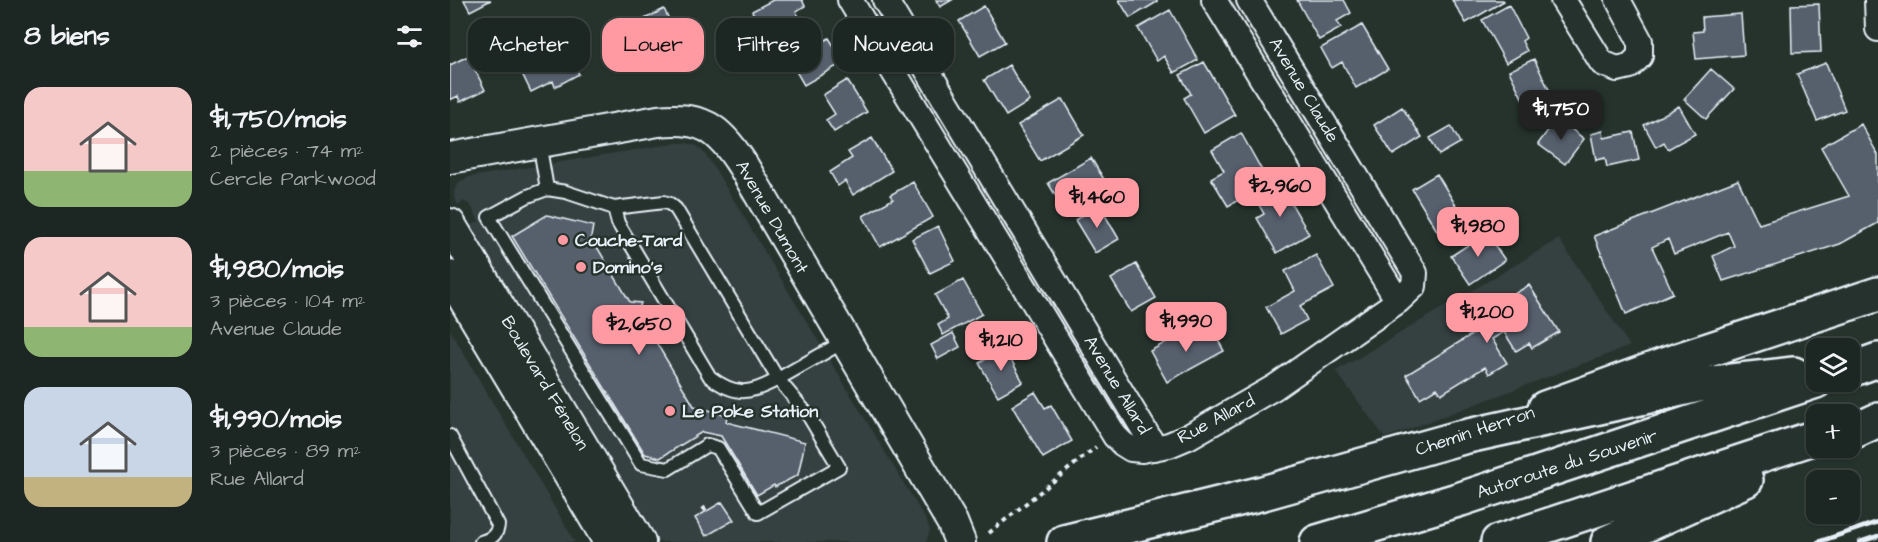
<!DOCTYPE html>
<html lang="fr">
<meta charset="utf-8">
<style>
:root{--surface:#1c2622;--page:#252e2a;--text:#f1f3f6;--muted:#a0a5a5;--line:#3a4340;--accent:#ff9aa2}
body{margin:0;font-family:"Architects Daughter",sans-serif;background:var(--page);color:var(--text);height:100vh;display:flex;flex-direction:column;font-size:22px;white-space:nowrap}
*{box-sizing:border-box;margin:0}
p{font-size:20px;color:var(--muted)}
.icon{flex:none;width:33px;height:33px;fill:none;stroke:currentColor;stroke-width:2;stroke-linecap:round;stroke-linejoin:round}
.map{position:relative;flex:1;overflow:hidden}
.panel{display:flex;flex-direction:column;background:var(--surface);width:450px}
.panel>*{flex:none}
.hud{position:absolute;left:18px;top:18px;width:570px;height:54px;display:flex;gap:12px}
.fabs{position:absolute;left:1356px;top:338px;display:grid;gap:12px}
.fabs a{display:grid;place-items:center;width:54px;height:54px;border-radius:12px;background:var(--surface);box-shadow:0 2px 4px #0004,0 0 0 2px var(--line);font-size:30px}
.price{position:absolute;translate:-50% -51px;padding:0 14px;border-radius:12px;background:var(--accent);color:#111;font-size:20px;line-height:39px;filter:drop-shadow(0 2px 3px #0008)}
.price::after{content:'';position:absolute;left:50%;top:36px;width:18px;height:14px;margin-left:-9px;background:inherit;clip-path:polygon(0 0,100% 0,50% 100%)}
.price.on{background:#222;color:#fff}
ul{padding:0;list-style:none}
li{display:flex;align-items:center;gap:18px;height:150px;padding:0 24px}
li span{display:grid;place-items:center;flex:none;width:168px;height:120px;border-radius:18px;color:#555}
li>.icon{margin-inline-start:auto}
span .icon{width:72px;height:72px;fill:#fffc;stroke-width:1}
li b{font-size:26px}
h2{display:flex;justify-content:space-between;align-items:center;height:72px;padding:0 24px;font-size:26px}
.pill{padding:0 21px;border-radius:18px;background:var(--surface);box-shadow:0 2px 4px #0004,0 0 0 2px var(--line);font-size:21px;line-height:54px}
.pill.on{background:var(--accent);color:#111}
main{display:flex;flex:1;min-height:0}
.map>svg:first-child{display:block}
.built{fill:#354040}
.building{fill:#57606d;stroke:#e8f1f8;stroke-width:1.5}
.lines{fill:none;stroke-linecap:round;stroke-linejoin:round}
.service-casing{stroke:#e8f1f8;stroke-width:16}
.minor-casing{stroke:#e8f1f8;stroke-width:28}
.tertiary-casing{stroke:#e8f1f8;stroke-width:34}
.secondary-casing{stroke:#e8f1f8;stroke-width:38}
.primary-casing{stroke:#e8f1f8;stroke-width:38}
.motorway-casing{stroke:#e8f1f8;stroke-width:38}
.path{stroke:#e8f1f8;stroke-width:4;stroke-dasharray:4.5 4.5;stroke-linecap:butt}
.service{stroke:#26332d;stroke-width:12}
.minor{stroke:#26332d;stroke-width:24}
.tertiary{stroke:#26332d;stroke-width:30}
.secondary{stroke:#26332d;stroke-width:33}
.primary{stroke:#26332d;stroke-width:33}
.motorway{stroke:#26332d;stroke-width:33}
.rail{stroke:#e8f1f8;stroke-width:4.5}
.poi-dot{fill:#ff9aa2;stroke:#26332d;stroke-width:2}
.labels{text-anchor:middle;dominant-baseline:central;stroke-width:5;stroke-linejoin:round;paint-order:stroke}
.street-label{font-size:18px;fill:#e8f1f8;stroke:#26332d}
.poi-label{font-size:18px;font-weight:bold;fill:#e8f1f8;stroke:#26332d;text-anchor:start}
</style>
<main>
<section class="panel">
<h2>8 biens<svg class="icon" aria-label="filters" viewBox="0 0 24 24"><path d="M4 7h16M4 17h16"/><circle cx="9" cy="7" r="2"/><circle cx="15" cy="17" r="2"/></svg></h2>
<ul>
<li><span style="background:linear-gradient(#f6c9c9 70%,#8fb573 0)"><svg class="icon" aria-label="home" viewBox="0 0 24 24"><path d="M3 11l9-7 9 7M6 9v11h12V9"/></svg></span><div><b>$1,750/mois</b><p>2 pièces · 74 m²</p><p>Cercle Parkwood</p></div></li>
<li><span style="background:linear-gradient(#f6c9c9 75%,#8fb573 0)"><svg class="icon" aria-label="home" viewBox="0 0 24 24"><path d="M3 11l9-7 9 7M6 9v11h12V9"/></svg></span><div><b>$1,980/mois</b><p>3 pièces · 104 m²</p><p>Avenue Claude</p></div></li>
<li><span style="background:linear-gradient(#c9d6e8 75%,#c2b280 0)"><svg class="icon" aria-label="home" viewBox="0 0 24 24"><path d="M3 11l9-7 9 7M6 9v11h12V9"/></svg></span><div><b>$1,990/mois</b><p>3 pièces · 89 m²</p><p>Rue Allard</p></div></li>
</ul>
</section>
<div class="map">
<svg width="1428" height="542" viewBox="0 0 1428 542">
<rect width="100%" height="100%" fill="#26332d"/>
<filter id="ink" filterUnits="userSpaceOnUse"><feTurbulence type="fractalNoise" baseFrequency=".0167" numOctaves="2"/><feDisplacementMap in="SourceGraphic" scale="12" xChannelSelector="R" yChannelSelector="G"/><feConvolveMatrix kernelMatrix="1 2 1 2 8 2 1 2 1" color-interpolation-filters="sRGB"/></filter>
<g filter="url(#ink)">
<path class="built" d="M227,143h9l11,3 8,8 10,15 212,353 3,8 -4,12h-270l-181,-300 3,-1 -8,-15 9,-5 -8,-15 -7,-5 -6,4 -4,-8 1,-8 4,-7 10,-5z
M1109,239l71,107 -245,92 -49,-67z
M0,330l125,212h-125z"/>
<path class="building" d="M14,0h27l-21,11z
M323,0h29l3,6 -9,5 8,16 -25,13 -8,-14 -9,5 -10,-20z
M486,0h16l-12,7z
M669,0h38v2l-27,16z
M847,0h47l7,13 -14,8 4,7 -22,12z
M1002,0h51l1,1 -38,22z
M1369,4l2,48 -29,1 -1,-48z
M1059,5l17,33 -4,3 5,10 -21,12 -24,-43z
M534,6l21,36 -25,14 -21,-35z
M214,9l16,33 -44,23 -17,-33z
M720,10l28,50 -24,13 -10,-17 -7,5 -19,-33z
M1291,14l3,41 -48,4 -3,-27 10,-1 -1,-14z
M912,25l26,44 -32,19 -14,-26 -10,6 -11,-20z
M379,38l15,24 -40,23 -14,-24z
M114,44l15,30 -24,13 -2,-6 -22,11 -16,-33 23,-12 4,8z
M18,56l17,34 -25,12 -2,-6 -8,4v-35z
M1084,59l21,43 -25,12 -21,-43z
M754,62l31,53 -31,18 -20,-35 7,-4 -11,-19z
M1376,63l19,47 -28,11 -20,-47z
M559,65l21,36 -24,15 -22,-36z
M1261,69l23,20 -28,30 -22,-20z
M397,80l20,32 -33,20 -8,-12 9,-6 -12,-19z
M613,99l21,36 -44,26 -22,-36z
M1229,106l16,28 -27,15 -4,-7 -8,5 -12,-22z
M952,107l20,30 -29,18 -19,-30z
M1107,118l27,21 -19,25 -27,-20z
M1411,124l17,31v68l-38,21 -117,37 -10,-25 21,-10 -6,-14 -54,22 -6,-15 -16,8 21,46 -47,21 -32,-78 144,-56 21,44 90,-28 -28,-49z
M1001,126l9,17 -21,12 -9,-17z
M1153,131l1,7 29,-6 6,28 -32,7 -2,-9 -9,2 -5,-26z
M791,133l28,50 -41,23 -17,-28 13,-7 -12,-21z
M422,138l20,33 -39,24 -8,-14 -7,5 -8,-14 22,-14 -4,-6z
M641,158l14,23 -43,25 -14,-23z
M987,174l27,45 -25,15 -27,-45z
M463,182l20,35 -53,30 -17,-31 30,-17 -3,-4z
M829,182l30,52 -32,19 -20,-35 7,-4 -10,-18z
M649,205l20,34 -24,14 -20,-33z
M97,215l46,11 -2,11 39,65 11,1 -3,9 56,94 33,9 -1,7 79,20 -7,33 -23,12 -1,-2 -17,10 -36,-59 -19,-4 -42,26 -15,-4 -133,-218z
M488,226l17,35 -25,12 -18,-34z
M1036,233l19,27 -35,24 -19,-28z
M866,255l18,33 -34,18 7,14 -26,14 -15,-27 29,-16 -10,-20z
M686,264l20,34 -25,14 -20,-33z
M513,280l19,34 -39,21 -5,-10 10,-6 -13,-24z
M1079,285l30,47 -27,16 -3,-5 -13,8 -12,-19 -12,7 15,24 -18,11 -4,-7 -44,27 -4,-6 -17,10 -14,-23 86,-53 -6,-11z
M761,327l13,24 -57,31 -17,-31 31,-17 4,7z
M503,333l7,14 -22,12 -7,-14z
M555,348l18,34 -25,14 -19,-33z
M585,392l10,16 6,-3 21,36 -29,17 -31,-52z
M272,502l12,18 -28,16 -11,-18z"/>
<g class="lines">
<defs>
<path id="service" d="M89,142l8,47 19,3 48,16 50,-6 6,2 6,5 102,170 67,-38
M97,189l-19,7 -39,21 152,247 27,5 39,-24 11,3 40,65 81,-46 -31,-52 -30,-36c-27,15 -42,18 -68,-2l-92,-154 -4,-15
M0,436l48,89c-1,11 -8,14 -17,17"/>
<path id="minor" d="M400,0l265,436 8,8 8,5 11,1 27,-5 19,-8 87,-50 123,-86 16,-15 1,-13 -166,-273
M435,0l270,448
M764,0l184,301
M1113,0l39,63 15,6 13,-3 10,-10v-15l-22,-41
M1427,0l1,29"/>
<path id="tertiary" d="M0,158l208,-37c44,-5 61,7 84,43l210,358 8,20
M0,224l190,318
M0,276l159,266"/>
<path id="secondary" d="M1095,408l133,-48 200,-66"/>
<path id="primary" d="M614,542l199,-49 196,-55"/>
<path id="motorway" d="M1400,370l28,-10
M1400,433l28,-13
M1009,438l245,-54 90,-10
M867,542l144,-43 355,-118
M1048,542l318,-105
M1158,542l138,-62"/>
</defs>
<use href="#service" class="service-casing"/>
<use href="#minor" class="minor-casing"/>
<use href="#tertiary" class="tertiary-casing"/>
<use href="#secondary" class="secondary-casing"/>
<use href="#primary" class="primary-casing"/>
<use href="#motorway" class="motorway-casing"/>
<path class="path" d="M253,507l3,4
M539,533l107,-86"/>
<use href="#service" class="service"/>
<use href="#minor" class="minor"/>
<use href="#tertiary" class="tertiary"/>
<use href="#secondary" class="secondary"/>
<use href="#primary" class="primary"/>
<use href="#motorway" class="motorway"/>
<path class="rail" d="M1368,542l60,-20
M1410,542l18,-6"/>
</g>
</g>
<g class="poi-dot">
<circle cx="113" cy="240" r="6"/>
<circle cx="131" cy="267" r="6"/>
<circle cx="220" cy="411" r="6"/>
</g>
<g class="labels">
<g class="street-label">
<text transform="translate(854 90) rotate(59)">Avenue Claude</text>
<text transform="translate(322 217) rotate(60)">Avenue Dumont</text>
<text transform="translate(95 383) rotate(59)">Boulevard Fénelon</text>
<text transform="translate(667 385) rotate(59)">Avenue Allard</text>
<text transform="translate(766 419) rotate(-28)">Rue Allard</text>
<text transform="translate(1025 431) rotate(-18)">Chemin Herron</text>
<text transform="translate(1117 464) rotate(-18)">Autoroute du Souvenir</text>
</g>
<g class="poi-label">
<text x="125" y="240">Couche-Tard</text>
<text x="143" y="267">Domino's</text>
<text x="232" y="411">Le Poke Station</text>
</g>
</g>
</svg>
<div class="fabs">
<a><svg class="icon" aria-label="layers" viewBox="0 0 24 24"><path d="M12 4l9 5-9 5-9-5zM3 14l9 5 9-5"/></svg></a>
<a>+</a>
<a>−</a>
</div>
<b class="price on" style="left:1111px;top:141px">$1,750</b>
<b class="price" style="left:830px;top:218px">$2,960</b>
<b class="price" style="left:647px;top:229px">$1,460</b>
<b class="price" style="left:1028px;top:258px">$1,980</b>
<b class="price" style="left:1037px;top:344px">$1,200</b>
<b class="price" style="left:736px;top:353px">$1,990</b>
<b class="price" style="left:189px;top:356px">$2,650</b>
<b class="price" style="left:551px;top:372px">$1,210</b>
<div class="hud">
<a class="pill">Acheter</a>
<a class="pill on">Louer</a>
<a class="pill">Filtres</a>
<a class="pill">Nouveau</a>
</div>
</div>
</main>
